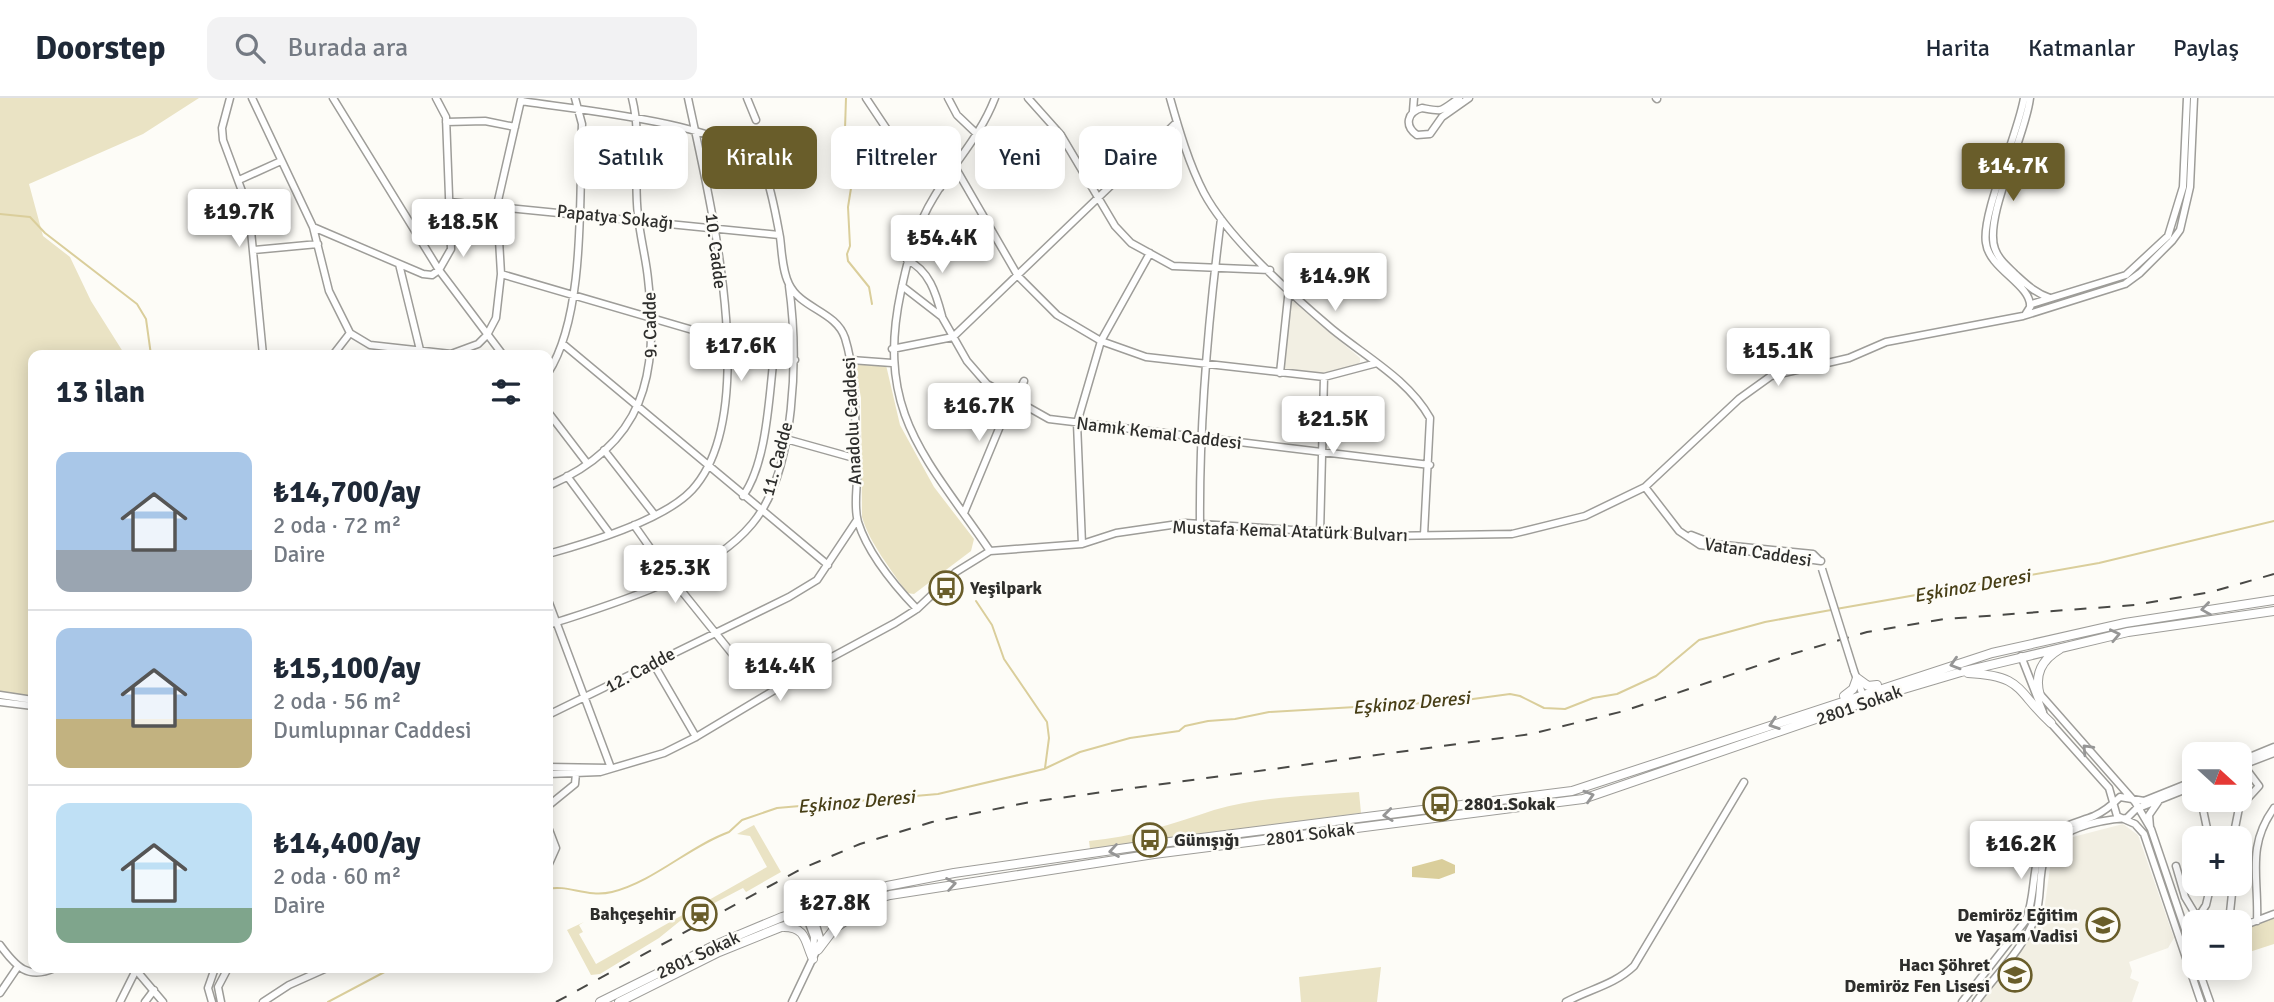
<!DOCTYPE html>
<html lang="tr">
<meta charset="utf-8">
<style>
:root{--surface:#fff;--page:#f2f2f3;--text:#1f2937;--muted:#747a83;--line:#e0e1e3;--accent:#695d2a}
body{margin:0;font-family:Signika,sans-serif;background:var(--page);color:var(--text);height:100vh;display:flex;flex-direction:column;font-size:26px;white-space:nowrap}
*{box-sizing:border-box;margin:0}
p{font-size:23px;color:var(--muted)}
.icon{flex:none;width:38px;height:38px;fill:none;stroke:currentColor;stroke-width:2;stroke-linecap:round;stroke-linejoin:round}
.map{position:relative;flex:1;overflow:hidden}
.panel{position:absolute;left:28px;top:252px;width:525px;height:623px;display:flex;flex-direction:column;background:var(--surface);border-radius:14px;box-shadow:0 4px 18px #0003}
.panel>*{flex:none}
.hud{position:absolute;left:574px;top:28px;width:665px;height:63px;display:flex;gap:14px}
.needle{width:46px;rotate:111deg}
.buttons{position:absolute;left:2182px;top:644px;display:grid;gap:14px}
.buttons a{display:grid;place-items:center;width:70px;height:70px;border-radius:14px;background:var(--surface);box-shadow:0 4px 18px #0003;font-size:35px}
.price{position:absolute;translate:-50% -60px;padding:0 16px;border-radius:7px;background:#fff;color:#222;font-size:23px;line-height:46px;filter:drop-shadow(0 2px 4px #0008)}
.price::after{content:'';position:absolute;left:50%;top:42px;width:21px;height:16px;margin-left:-10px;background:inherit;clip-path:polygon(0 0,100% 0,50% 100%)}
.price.active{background:var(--accent);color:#fff}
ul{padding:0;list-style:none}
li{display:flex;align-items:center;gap:21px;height:175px;padding:0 28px}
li+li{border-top:2px solid var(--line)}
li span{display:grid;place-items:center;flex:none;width:196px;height:140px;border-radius:14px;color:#555}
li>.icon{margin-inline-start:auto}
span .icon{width:84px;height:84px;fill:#fffc;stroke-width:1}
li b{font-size:30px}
h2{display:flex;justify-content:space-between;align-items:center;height:84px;padding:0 28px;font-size:30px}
.chip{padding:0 24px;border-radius:14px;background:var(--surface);box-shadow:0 4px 18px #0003;font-size:24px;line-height:63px}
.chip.active{background:var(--accent);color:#fff}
header{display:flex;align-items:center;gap:42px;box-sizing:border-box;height:98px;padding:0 35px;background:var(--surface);border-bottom:2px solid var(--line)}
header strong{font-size:33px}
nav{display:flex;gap:38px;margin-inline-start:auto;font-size:24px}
.search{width:490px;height:63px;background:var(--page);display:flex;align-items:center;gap:18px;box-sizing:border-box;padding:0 24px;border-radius:14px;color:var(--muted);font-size:26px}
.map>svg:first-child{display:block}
.built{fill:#f2efe3}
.green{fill:#eae3c4}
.water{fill:#dace9b}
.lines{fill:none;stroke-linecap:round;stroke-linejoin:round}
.stream{stroke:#dace9b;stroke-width:2}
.minor-casing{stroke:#9e9d99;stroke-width:9}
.major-casing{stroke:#9e9d99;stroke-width:10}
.minor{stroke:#fff;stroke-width:6}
.major{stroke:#fff;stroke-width:8}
.rail{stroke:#494946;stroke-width:2;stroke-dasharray:12 12;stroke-linecap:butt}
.minor-bridge-casing{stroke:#9e9d99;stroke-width:9;stroke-linecap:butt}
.minor-bridge{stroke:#fff;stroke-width:6}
.oneway{stroke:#969696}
.labels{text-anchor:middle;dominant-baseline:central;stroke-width:5;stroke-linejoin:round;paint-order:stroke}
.street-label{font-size:18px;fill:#2e2e2c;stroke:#fdfcf7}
.poi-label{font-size:18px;font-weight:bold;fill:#2e2e2c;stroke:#fdfcf7;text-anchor:start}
.water-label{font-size:19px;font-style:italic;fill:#473e16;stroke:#fdfcf7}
</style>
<header>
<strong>Doorstep</strong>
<div class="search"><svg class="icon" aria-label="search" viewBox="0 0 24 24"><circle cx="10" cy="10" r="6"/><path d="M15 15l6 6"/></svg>Burada ara</div>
<nav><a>Harita</a><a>Katmanlar</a><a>Paylaş</a></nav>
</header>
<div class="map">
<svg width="2274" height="904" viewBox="0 0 2274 904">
<rect width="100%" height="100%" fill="#fdfcf7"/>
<path class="built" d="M1288,199l72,61v4l-6,8 -30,7 -44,-4z
M2123,726l15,11 36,103 -6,10 -39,14 3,9 -2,7 9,4 -7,20h-151l39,-51 24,-39 7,-52 6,-10 12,-12z"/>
<path class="green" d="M0,0h199l-56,36 -114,50 14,52 27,21 21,44 34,54h-92v347l-33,-5z
M855,266l31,1 14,60 34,62 40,52 -3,12 -57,43 -7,-1c-16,-24 -37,-49 -45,-76l-1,-119z
M1359,694l2,21 -271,36 -1,-8c44,-4 83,-17 125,-31 46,-14 98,-14 145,-18z
M754,727l27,47 -35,20 -3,-4 -63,33 -21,17 -59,36 -9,1 -24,-45 17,-8 -5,3 4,7 -4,2 17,30 171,-97 -17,-31 -13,-2z
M2274,816v30l-34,11v-28z
M1381,869l-4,35h-76l-2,-25z"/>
<path class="water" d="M1442,761l13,6v8l-16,6 -27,-2v-10z"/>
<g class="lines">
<path class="stream" d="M846,0l-1,31 7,53 -4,25 2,39 -3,8 1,7 21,26 3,17
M0,116l30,3 15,16 92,71 9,15 5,36
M976,503l16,24 12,34 43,63 2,16 -4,30
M1836,511l263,-46 175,-42
M548,791c19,-5 39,9 64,3 43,-11 76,-45 117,-60l13,-12 35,-12 161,-14 106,-25 36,-17 50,-14 49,-7 6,-5 23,-5 27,-2 34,-7 189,-11 52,-7 10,2 24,12 21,1 28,-11 24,-4 39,-18 43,-36 66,-18 66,-12
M328,904l64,-34"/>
<defs>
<path id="minor" d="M230,0l-8,30 1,12 26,70 14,145
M252,0l61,129 16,64 21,42 20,12 81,9 27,-10 9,-9 9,-17 5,-44 -4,-69 24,-105
M333,0l106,172 64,85
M747,0l9,22
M866,0l46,69 28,21
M948,0l9,17 21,20
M1028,0l33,37 54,91 16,17 42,23 97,4
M1170,0c9,32 19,66 34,95 24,45 89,103 128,136 34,28 76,50 98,89l-6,117
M1459,0c-20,14 -15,14 -37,10 -15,4 -18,18 -5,27l13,-1 12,-17 27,-19
M1656,0l1,1
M2024,0c-6,37 -43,116 -38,145 3,26 46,42 44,64
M2030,0c-4,38 -47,120 -35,151 4,11 12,17 20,25 11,10 20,19 35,24
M521,3c49,8 225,23 243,69 8,21 12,46 16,67 2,15 2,33 9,47 12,25 47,27 56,54 13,42 9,88 12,131 1,17 -4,36 1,53 10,32 36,63 59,87
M1413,13l1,-13
M446,24l39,-1 30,6
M955,69l63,109 39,39 44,26 45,16 178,20 53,-14
M239,82l42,-19
M449,104l330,33
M313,129l110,47 9,1 7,-5 12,-21 -5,-132 -10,-19
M253,152l65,-6
M907,162c22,10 29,33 35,56
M399,166l22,90
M501,176l294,86
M902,188l40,31 25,44 20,23 62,35 381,46
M2025,217l7,-11 94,-29 42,-39 15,-49 4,-89
M563,246l265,221
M892,251l61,-12 224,-215
M333,257l17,-22
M851,262l41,3
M548,275c38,-59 31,-178 34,-249l-7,-26
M1280,275l9,-85
M548,314l39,51
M786,341l68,19
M604,352l50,64
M567,378l43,58
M548,388c97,-42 111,-111 100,-207 -2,-21 -8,-42 -10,-64 -5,-39 4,-78 -6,-117
M1645,389l34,44 21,14 121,16
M743,398c24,-33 26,-100 31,-141
M964,415l46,-111h4l10,-21
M634,427l38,54 70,87
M1200,427c-1,-103 8,-204 21,-306
M1320,436l4,-157
M1691,437l23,9 99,10 6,6
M1082,446l-5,-121 24,-82 49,-88
M990,453c-64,-94 -115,-138 -89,-260 7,-33 15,-65 33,-94 21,-36 46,-60 61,-99
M548,456c40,-11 116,-34 144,-64 72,-78 16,-297 -4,-392
M548,502l63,168
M548,527c64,-21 160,-48 204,-101 45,-53 46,-173 37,-238
M2021,558l22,56
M653,565l43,74
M1854,573l8,22
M2039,595l96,109 16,27 43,127
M0,597l33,5
M0,604l33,4
M548,617l241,-118 28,-17 40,-60
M2049,623l60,67 8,28 18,8 9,10 57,168
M2240,663l34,-14
M2240,668l34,-13
M548,669l61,1
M548,676l52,-2 64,-19 32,-16 112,-67 87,-47 22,-14 39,-37 34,-21 92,-7 34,-11 69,-10 201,13 126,-2 73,-18 60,-29 94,-88 32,-23 78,-18 37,-16 137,-26 102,-32 15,-11 32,-32 8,-11 10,-43 4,-89
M2201,702l8,38
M548,708l27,-22 1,-11
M2136,711l58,-23
M548,729l8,21 -8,18
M2150,729l-1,-12 9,-13
M2233,740l6,-30 20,-22 -12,-16
M2176,768l9,31 15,25
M2199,818l7,-11 5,-21
M807,820l7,19 -1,20
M2257,823c2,-44 -11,-74 17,-113
M2229,824l4,-38
M2240,829l34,-13
M0,847c16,22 28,35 55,23
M2198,870l12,34
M0,895l17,-25
M120,904l16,-32 27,32
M145,904l9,-12
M212,904l-4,-14 7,-20
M221,904l-3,-15 10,-19
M263,904l26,-17 38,-17
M792,904l29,-61 -8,-25
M1566,904c24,-13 48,-17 68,-36l110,-184
M1962,904l64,-82c9,-23 6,-48 14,-70 10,-23 34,-26 54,-34 11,-5 18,-11 26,-19l24,4 50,-20
M1976,904c19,-26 47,-53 59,-84 7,-19 3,-40 9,-59 9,-31 56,-39 83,-41l9,-9"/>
<path id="major" d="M1968,575c56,3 47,17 83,50
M1844,598l9,-7 4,-11 11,8 9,-1
M2040,598c-6,-21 1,-36 20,-47
M784,829c23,0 21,16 29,32
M818,852l16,-21 36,-25
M600,904l115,-57 67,-28 105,-31 67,-13 200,-29 418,-53 420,-138 133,-30 149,-23
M619,904l100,-50 62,-25 109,-32 264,-41 429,-55 314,-108 64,-19 167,-40 146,-21"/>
</defs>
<use href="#minor" class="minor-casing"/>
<use href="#major" class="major-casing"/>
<use href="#minor" class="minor"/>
<use href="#major" class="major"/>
<path class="rail" d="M556,904l245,-133 59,-25 72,-22 98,-20 501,-68 93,-23 168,-57 75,-22 78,-13 190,-14 76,-13 63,-18"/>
<defs>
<path id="minor-bridge" d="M1822,471l32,102"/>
</defs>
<use href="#minor-bridge" class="minor-bridge-casing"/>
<use href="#minor-bridge" class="minor-bridge"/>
</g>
<defs><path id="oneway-chevron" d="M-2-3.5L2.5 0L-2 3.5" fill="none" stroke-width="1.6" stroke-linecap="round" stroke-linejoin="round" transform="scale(1.75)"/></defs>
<g class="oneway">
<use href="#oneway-chevron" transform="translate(2206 511) rotate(172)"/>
<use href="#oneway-chevron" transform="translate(2115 537) rotate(-12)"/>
<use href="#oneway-chevron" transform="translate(1955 566) rotate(163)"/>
<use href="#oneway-chevron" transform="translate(1774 626) rotate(161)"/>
<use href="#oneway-chevron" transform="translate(2087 651) rotate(-133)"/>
<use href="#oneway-chevron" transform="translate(1589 698) rotate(-17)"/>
<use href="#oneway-chevron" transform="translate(1388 717) rotate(173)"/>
<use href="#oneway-chevron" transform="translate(1114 753) rotate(171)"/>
<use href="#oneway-chevron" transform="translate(951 786) rotate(-9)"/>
</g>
<defs>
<symbol id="bus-ring" viewBox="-11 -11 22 22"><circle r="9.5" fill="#fdfcf7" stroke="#695d2a" stroke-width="1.5"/><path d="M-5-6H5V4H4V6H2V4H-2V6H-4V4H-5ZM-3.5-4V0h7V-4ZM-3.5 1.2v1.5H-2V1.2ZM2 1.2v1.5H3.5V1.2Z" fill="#695d2a"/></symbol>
<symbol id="station-ring" viewBox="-11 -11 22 22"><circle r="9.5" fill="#fdfcf7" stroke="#695d2a" stroke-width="1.5"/><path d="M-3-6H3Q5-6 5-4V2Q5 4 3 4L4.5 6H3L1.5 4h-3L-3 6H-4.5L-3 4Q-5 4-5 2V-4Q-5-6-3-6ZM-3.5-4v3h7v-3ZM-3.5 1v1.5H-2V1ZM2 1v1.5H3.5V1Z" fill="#695d2a"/></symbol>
<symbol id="school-ring" viewBox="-11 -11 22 22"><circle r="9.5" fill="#fdfcf7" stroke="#695d2a" stroke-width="1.5"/><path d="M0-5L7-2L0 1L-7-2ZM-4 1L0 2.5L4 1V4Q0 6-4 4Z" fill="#695d2a"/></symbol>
</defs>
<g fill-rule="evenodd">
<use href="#bus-ring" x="927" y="471" width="38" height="38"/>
<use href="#bus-ring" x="1421" y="687" width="38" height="38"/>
<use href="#bus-ring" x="1131" y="723" width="38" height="38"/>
<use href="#station-ring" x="681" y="797" width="38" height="38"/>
<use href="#school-ring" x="2084" y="808" width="38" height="38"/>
<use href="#school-ring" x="1996" y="858" width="38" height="38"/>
</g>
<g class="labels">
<g class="street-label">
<text transform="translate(615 119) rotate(6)">Papatya Sokağı</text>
<text transform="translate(716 153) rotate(83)">10. Cadde</text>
<text transform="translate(650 227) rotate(-91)">9. Cadde</text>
<text transform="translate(852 323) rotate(-93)">Anadolu Caddesi</text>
<text transform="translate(1159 335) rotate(7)">Namık Kemal Caddesi</text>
<text transform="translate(777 361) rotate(-75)">11. Cadde</text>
<text transform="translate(1290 433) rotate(2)">Mustafa Kemal Atatürk Bulvarı</text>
<text transform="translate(1758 454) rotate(9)">Vatan Caddesi</text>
<text transform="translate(640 572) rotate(-28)">12. Cadde</text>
<text transform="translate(1859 607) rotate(-19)">2801 Sokak</text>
<text transform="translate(1310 736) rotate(-7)">2801 Sokak</text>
<text transform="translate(698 857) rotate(-25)">2801 Sokak</text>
</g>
<g class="poi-label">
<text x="970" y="490">Yeşilpark</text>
<text x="1464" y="706">2801.Sokak</text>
<text x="1174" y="742">Günışığı</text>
<text x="676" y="816" text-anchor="end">Bahçeşehir</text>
<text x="2078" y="817" text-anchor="end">Demiröz Eğitim<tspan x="2078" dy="21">ve Yaşam Vadisi</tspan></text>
<text x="1990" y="867" text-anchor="end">Hacı Şöhret<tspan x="1990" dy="21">Demiröz Fen Lisesi</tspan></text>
</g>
<g class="water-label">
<text transform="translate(1972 488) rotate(-10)">Eşkinoz Deresi</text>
<text transform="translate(1411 605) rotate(-5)">Eşkinoz Deresi</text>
<text transform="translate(856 704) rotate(-5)">Eşkinoz Deresi</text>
</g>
</g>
</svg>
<div class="buttons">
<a><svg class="needle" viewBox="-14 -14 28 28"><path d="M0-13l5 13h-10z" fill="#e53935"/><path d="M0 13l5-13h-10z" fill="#747a83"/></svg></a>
<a>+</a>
<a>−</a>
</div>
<b class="price active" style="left:2013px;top:105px">₺14.7K</b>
<b class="price" style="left:239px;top:151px">₺19.7K</b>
<b class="price" style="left:463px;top:161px">₺18.5K</b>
<b class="price" style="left:942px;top:177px">₺54.4K</b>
<b class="price" style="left:1335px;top:215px">₺14.9K</b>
<b class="price" style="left:741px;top:285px">₺17.6K</b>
<b class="price" style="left:1778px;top:290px">₺15.1K</b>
<b class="price" style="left:979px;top:345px">₺16.7K</b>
<b class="price" style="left:1333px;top:358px">₺21.5K</b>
<b class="price" style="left:675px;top:507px">₺25.3K</b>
<b class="price" style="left:780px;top:605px">₺14.4K</b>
<b class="price" style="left:2021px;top:783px">₺16.2K</b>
<b class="price" style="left:835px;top:842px">₺27.8K</b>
<div class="hud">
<a class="chip">Satılık</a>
<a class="chip active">Kiralık</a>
<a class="chip">Filtreler</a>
<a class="chip">Yeni</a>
<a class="chip">Daire</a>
</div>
<section class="panel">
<h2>13 ilan<svg class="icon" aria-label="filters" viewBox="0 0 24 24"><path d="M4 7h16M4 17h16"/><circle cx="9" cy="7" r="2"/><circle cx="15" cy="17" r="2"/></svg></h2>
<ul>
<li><span style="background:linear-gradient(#a9c7e8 70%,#9aa5b1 0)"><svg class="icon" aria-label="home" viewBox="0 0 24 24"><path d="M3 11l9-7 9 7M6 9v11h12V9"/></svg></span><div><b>₺14,700/ay</b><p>2 oda · 72 m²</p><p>Daire</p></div></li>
<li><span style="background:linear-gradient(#a9c7e8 65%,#c2b280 0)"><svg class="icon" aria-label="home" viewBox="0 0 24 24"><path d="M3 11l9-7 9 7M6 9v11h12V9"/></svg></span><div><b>₺15,100/ay</b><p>2 oda · 56 m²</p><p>Dumlupınar Caddesi</p></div></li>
<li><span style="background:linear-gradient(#bfe0f5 75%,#7fa58c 0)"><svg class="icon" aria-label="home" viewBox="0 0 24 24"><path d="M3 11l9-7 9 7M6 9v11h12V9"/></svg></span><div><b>₺14,400/ay</b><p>2 oda · 60 m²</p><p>Daire</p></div></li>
</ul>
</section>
</div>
